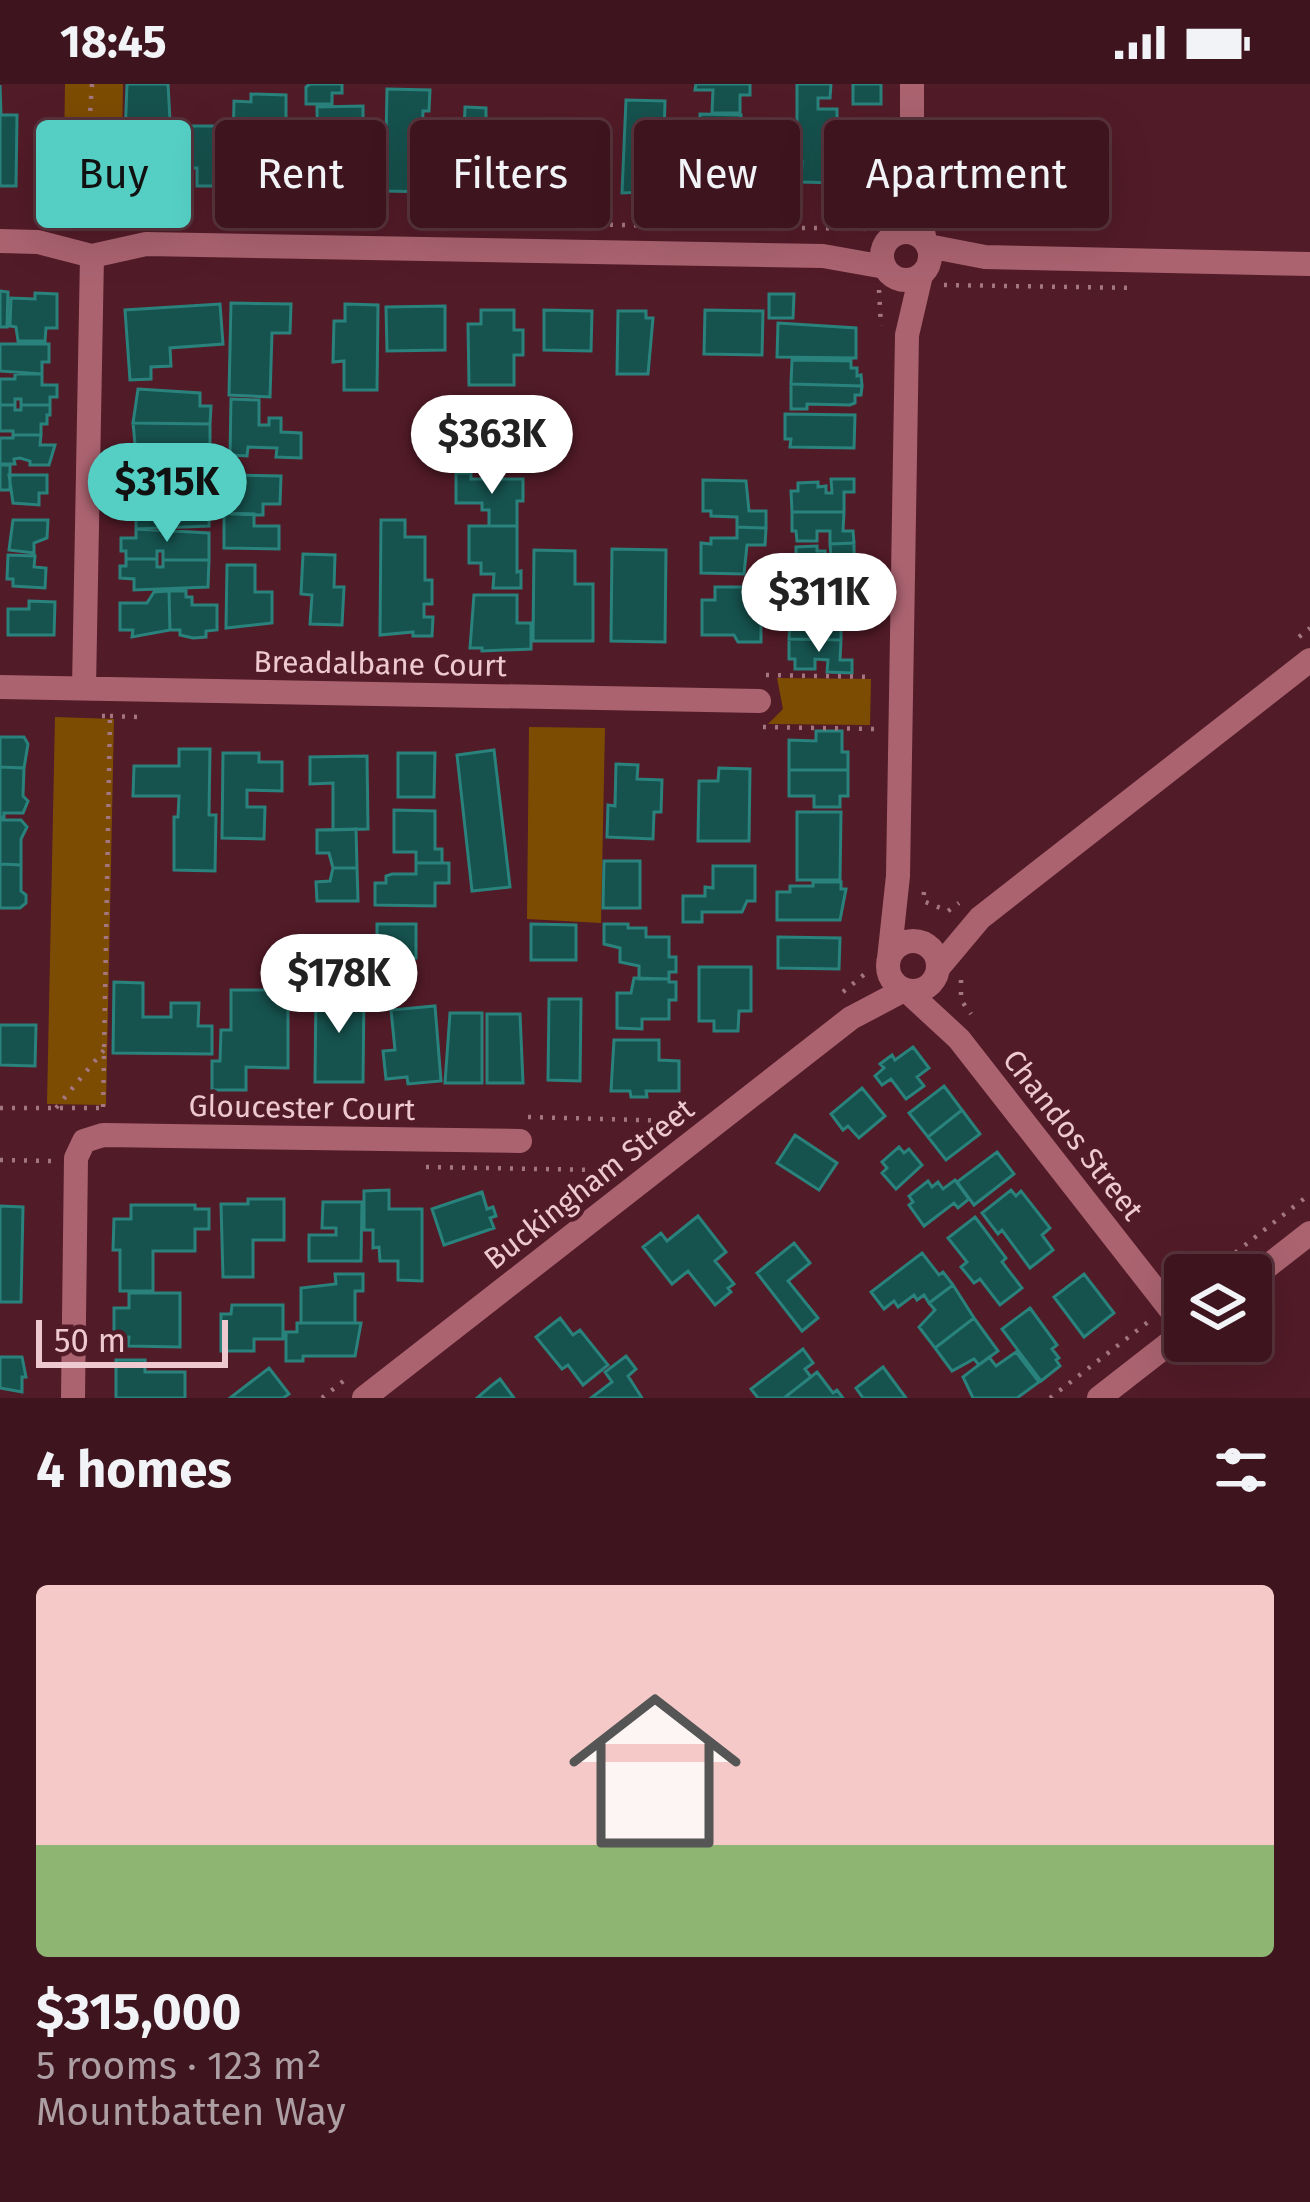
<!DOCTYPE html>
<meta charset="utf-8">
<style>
:root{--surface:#3e141e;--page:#49212b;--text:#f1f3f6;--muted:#ad9ea4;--line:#57333c;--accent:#55cec4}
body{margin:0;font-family:"Fira Sans",sans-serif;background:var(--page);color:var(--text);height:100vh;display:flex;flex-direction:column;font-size:45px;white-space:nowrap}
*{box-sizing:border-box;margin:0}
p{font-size:39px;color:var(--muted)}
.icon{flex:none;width:66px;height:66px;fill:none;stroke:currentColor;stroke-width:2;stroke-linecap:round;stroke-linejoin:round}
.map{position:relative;height:1314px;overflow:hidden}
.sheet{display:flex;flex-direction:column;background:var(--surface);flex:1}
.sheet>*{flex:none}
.hud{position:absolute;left:36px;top:36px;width:1239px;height:108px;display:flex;gap:24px}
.controls{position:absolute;left:1164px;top:1170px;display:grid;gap:24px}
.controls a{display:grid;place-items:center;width:108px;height:108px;border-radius:12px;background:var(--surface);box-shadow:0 12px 48px #0002,0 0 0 3px var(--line);font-size:60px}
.scale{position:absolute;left:36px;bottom:30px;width:192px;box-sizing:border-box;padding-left:12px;border:6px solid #eecad0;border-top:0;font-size:33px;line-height:42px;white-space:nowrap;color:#eecad0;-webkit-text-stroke:9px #521b28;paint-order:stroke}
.price{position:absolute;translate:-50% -102px;padding:0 27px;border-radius:42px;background:#fff;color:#222;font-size:39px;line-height:78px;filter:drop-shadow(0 3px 6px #0008)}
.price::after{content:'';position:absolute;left:50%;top:72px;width:36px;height:27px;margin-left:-18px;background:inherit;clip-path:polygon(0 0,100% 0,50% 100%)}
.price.current{background:var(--accent);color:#111}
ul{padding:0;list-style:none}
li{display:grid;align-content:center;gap:24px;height:636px;padding:0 36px}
li span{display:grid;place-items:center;height:372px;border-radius:12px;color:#555}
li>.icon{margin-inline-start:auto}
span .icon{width:216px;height:216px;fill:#fffc;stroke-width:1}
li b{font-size:51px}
h2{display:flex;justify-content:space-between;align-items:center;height:144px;padding:0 36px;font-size:51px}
.pill{padding:0 42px;border-radius:12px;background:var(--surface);box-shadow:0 12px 48px #0002,0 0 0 3px var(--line);font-size:42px;line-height:108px}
.pill.current{background:var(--accent);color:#111}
.status{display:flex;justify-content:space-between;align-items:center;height:84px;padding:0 60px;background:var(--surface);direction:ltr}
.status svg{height:33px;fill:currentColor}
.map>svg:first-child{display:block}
.green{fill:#7d4c03}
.building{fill:#16524e;stroke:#2a827c;stroke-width:3}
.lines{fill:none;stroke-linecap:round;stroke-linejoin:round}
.path{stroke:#a47780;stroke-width:4.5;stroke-dasharray:3 9;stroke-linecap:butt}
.minor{stroke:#ab6370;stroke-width:24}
.labels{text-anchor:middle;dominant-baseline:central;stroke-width:9;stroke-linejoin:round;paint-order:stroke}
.street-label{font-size:30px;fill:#eecad0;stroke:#521b28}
</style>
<div class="status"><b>18:45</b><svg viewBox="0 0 49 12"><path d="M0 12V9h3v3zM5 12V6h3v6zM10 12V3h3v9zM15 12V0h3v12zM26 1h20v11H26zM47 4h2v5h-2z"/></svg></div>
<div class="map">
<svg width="1310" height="1314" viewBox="0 0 1310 1314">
<rect width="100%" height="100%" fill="#521b28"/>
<path class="green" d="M65,0h58l-2,130 -58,-1z
M777,594l94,1 -1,46 -102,-1 15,-15z
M55,633l59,2 -8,386 -59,-1z
M529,643l76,1 -4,195 -74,-4z"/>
<path class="building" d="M127,0h41l4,73h-15v30h-34z
M310,0h32v9h-10v11h-26v-17z
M696,0h54v11h-10v18h-28l1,-23h-18z
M797,0h34l-1,14h-12v11h19v74l-36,-1 1,-20h-16v-18h11z
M853,0h28v20h-28z
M0,1l1,30h16l-1,71h-16z
M387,5l43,1 -1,21h-6l-1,45h10l-1,36 -46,-1z
M251,10l35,1v24h-9l-1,41 11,1v-17h18l-1,50 -72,-2 2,-91 17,1z
M626,16l39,1 -1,37h-12v15h42v37l-72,3z
M363,22v32h-11l1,21h13l1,29 -25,2v5l-24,-5 -1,-83z
M465,23l21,1v12h20l-2,61h-11v10l-31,-1z
M700,30l41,1 -1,35h-4v15l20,1 -1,25h-37v-6l-19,-1z
M183,42h36l-1,47h10l-1,13h-30v-18h-15z
M541,42l66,1 -2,59 -65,-1z
M0,207l8,1 -1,35h-7z
M35,209l22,1v34h-11l-1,13h-27l-2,-14 -6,-1 1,-28 24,1z
M769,210h25l-1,24h-24z
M231,219l60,1 -1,29h-18l-2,64 -41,-2z
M220,220l3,40 -53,4 1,18 -20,1v12l-21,1 -5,-70z
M345,220l33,1 -1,85h-33v-29l-11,1 1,-41h11z
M445,222v44l-58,1 -1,-44z
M481,226h33v20h9v25h-9v30h-45l-1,-61h13z
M544,226l48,1 -1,40 -47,-1z
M705,226l58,1 -1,44 -58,-1z
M618,227h28v7h7l-5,56h-31z
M778,239l78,5v30l-79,-1z
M0,260h49v18h-7v12l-42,-3z
M792,276l59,1v7h6v8l4,-1 1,11 -71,-2z
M15,290h27v11h15v12h-7v8h-29v-6h-6v6h-15v-26h15z
M791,300l71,2 -1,9h-6v8l-5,2 -43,-1v5h-16z
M138,305l62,4v13h11l-1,18 -77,-1z
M231,315l28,1v25h10v-7h12v14l20,1v25l-25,-1 1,-9 -29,-1 -1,9 -17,-1z
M0,321h15v5h6v-5h29v10h-3v9h-6v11h-28v-4h-13z
M785,330l70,1 -1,33 -64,-1 1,-8h-6z
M133,339l77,1v32l-74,-1z
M13,351h28l-1,10h15l-6,20h-19v-4l-10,-3 -6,1 1,5h-15v-26h13z
M0,381h10v25h-10z
M136,383l74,5v27l-47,-1 1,-7h-6v8l-32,-1 -4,-21 14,1z
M456,389h15v6h52v22h-6v25h-28v-16h-7v-7h-26z
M9,391h38v18h-8v12l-26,-2z
M225,391l56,1 -1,28h-17v11l-31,-1v-10l-7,1z
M831,395h23v13h-10v20h-52l-1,-21h7v-8l20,-1v5l8,-1v7h6z
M703,396l43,1 3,30h17v17l-29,-1v-10l-26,-1v-5h-8z
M126,414l32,1 -1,7h6v-8l47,1 -1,27 -73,3v-11h-15v-12l5,-1z
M792,428h52l-1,19h10l1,12 -24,1v-13h-13v10h-20l-1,-10h-4z
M224,429l30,1v12h25v23l-55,-1z
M13,436h35l-1,18 -13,5v10l-25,-3z
M381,436h24v17h20v43h7v24h-8v13h9l-1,19h-19v-4l-33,3z
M469,442h48v46l4,-1v17h-28l1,-14h-13v-11h-12z
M737,443l29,1 -1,17h-18l-3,29 -43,-1v-30l10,1v-6h26z
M136,445l73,4v27h-46v-9h-6v8h-31v-8h-5v-13h15z
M854,459v13h-12v19l-51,1v-20h5v-9l21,-1v5h8v6h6l-1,-13z
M612,465l54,1 -1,92 -54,-1z
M534,466l41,1v33h18v57h-60z
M303,470l32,1 -1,32h10l-2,38 -32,-1 2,-29 -11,-1z
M8,471l27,1 -1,11 12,1 -1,20 -32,-2v-7h-6z
M126,475h31v8h6v-7h46l-1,27 -74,3v-11l-14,-1v-12h6z
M227,481h28v27h17v31l-46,5z
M842,491v21h11v23h-24v-22h-12v7l-49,3v-17h23v-14z
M715,503h46v55h-23l-4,-7h-32v-35h13z
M169,507h17v6h6v8h25v25l-11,1v6l-13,1 -13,-3v-5h-10z
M169,507l1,39 -38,7 1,-7h-13v-27h27l7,-11z
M474,511h43v28h14v26l-49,2v-3h-12z
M29,517l26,1 -1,33h-46v-26h21z
M796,527h20l1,5h7v6l17,1v17l-52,-1 1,-19h5z
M789,555l52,1 -1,20h12v13l-25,-1 1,-12 -13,-1v10h-20v-10h-6z
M816,647h26v21h6v18h-59v-30l27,1z
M0,653h24l4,7 -4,24 -24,-1z
M179,665h31l-1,66h7l-1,56 -41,-1v-53h4l1,-21h-46l1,-30h45z
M494,666l16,137 -38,4 -15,-136z
M223,669h36v9h23v29l-35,-1v17h18l-1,32 -42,-1z
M398,669h37l-1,44h-36z
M367,672l1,73 -35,1v-47l-23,1v-27z
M616,680l22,1 -1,14 25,1 -1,32h-7l-1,27 -46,-2 1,-32 7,1z
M0,683l24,1 -1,28 5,5 -5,12h-19v4h-4z
M719,684l31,1 -1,72h-51l1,-60h19z
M789,686h59v26h-8v11h-26v-11h-25z
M394,726l41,1v38h7v14h-26v-11h-22z
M797,728h44l-1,68h-43z
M0,736h21l6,7 -6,12v26l-21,-1z
M356,745l1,39h-24l-4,-15h-12v-23z
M604,777h36v47h-37z
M416,779h33v20h-14v23l-60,-1v-22h11v-7l6,-2h24z
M0,780l21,1v26l5,4v8l-6,5h-20z
M713,782h42v35h-8l-5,11h-40v10h-19v-26h22v-9l8,1z
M333,784h24l1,33h-41l-1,-19 14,-1z
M813,798h28v7h5l-6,31h-63v-28h13v-6h23z
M377,840h39v34h-39z
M531,840l45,1v35h-45z
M604,840h24v4h18v9h23v20h7v15h-7v7h-30v-13l-19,-4v-14l-16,-4z
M778,853l62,1 -1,31 -61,-1z
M291,858h41v40h-40z
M699,883h52v44h-12l-1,20h-24v-10h-15z
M634,894l35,1v3h7v18h-7v19h-27v10l-25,-1v-35h14z
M114,898l29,1v34h28v-14h28l-1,23h14v28l-99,-1z
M316,905l48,1 -1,92h-48z
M231,906h57v78l-42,-1v23h-34v-29h8l1,-31h10z
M549,915h32l-1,82 -32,-1z
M435,922l6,75 -33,3 -1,-7 -21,2 -3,-28 12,-1 -4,-40z
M450,929h32v70h-37z
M487,930h33l3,69h-36z
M0,941h36l-1,41 -35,-1z
M614,956h45v20l20,1v30h-33l1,6h-16l-1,-6h-19z
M913,963l16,21 -12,9 7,9 -18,13 -15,-20 -9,6 -7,-9 9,-8 -4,-4 12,-9 3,5z
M944,1002l18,24 -34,27 -19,-24z
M862,1004l23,28 -26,22 -11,-12 -5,4 -12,-16z
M962,1026l18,24 -34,26 -18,-23z
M795,1051l42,28 -18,27 -42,-27z
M899,1063l5,6 5,-4 13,16 -26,24 -14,-16 5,-5 -5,-6z
M997,1068l17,22 -40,31 -17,-23z
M955,1096l14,19 -11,9 -4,-5 -30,23 -15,-21 4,-3 -4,-6 19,-15 4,6 6,-5 5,7z
M389,1106v19h33v72l-24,-1v-19h-18l-1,-14 -6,1v-18h-9v-39z
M1011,1106l5,6 5,-5 29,37 -8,7 11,15 -23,18 -28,-38 -4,4 -16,-21z
M482,1108l5,17 6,-2 3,9 -6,2 4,10 -50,17 -12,-36z
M248,1115h36v41h-31v37h-30l-2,-73h27z
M323,1118h39l-1,59h-52v-26h27v-7h-14z
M131,1121h64v4h14v20h-14v22h-42v40h-33v-41h-7l1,-31h17z
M0,1122l23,1 -2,95h-21z
M698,1132l28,36 -11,9 19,23 -6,4 3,4 -16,13 -27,-34 -16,13 -29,-37 18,-14 6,8z
M975,1133l31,41 -4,4 20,26 -22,17 -20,-26 -6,4 -13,-16 6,-5 -19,-24z
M794,1159l16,20 -22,18 30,37 -16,13 -45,-58z
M922,1169l17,22 4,-3 10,13 -24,18 -5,-8 -7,5 -3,-5 -16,12 -4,-6 -10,8 -13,-17z
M335,1190h28v17h-8v32h-54v-35l35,-4z
M1084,1190l30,39 -30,24 -30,-40z
M953,1201l21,33 -39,30 -16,-21 16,-17 -6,-7z
M129,1209h51v54l-52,-1 1,-9 -15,1v-30h15z
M232,1221h51v34h-29v12h-33v-37h10z
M1030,1224l27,37 -5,4 7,9 -3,2 4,6 -19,15 -39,-52z
M560,1234l13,17 7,-5 28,35 -25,20 -15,-20 -6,4 -26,-32z
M974,1234l24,33 -19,14 -5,-6 -22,12 -17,-23z
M297,1239h64l-6,33h-52v5h-17v-29h11z
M803,1265l10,14 -8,6 6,8 -27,21h-26l-7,-9z
M1016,1268l23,30 -22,16h-44l-10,-21 26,-20 7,9z
M626,1272l10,13 -8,7 14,22h-51l21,-16 -7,-10z
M0,1273h22l4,20h-4v15l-22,-4z
M116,1276h29v12h40v26h-69z
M883,1283l23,31h-43l-7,-10z
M269,1284l20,26 -6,4h-53z
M817,1288l16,21 4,-3 6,8h-59z
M500,1295l14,19h-37l14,-12z"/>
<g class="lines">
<path class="path" d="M92,0l-3,45 30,88
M94,66l-5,33 -14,34h68
M502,139l369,6 13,-13 1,-52
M944,201l192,3
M879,206l2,36
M1299,553l11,-9
M766,591l108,2
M102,632h8l-7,395
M110,632l30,1
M763,643l111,2
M924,808l-1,9 25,10 11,-8
M961,896v20l10,14
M843,908l23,-19
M0,1024h102
M56,1024l48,-58
M528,1033l149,4
M0,1076l54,1
M426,1083l171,3 11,5
M1207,1191l103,-81
M322,1314l24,-19
M1050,1314l98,-76"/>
<path class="minor" d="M912,0v96l13,61
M882 172a24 24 0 1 1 48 0a24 24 0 1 1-48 0Z
M0,157l38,1 54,14 54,-12 677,12 62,11
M928,162l57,11 325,7
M0,603l759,14
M84,604l8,-432
M888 882a25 25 0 1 1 50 0a25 25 0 1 1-50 0Z
M889,875l9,-83 9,-541 14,-60
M938,884l42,-50 330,-258
M907,907l52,48 226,289
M1251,1195l59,-46
M73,1314l3,-240 8,-17 19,-6 417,6
M364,1314l487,-380 53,-28
M1099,1314l86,-67"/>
</g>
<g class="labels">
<g class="street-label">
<text transform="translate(380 580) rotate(1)">Breadalbane Court</text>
<text transform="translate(302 1024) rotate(1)">Gloucester Court</text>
<text transform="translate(1073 1051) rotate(52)">Chandos Street</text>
<text transform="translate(589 1100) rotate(-38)">Buckingham Street</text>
</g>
</g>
</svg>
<div class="controls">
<a><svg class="icon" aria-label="layers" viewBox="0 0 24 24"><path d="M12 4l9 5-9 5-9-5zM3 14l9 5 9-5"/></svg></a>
</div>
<div class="scale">50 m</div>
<b class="price" style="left:492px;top:413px">$363K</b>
<b class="price current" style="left:167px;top:461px">$315K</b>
<b class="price" style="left:819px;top:571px">$311K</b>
<b class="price" style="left:339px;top:952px">$178K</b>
<div class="hud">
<a class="pill current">Buy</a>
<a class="pill">Rent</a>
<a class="pill">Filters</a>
<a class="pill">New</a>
<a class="pill">Apartment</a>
</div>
</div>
<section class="sheet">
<h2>4 homes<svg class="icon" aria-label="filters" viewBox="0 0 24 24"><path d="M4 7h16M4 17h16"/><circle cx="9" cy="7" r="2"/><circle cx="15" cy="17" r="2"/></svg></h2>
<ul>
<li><span style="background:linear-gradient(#f6c9c9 70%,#8fb573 0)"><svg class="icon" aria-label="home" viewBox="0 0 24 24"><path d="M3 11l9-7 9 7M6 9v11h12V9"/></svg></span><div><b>$315,000</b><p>5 rooms · 123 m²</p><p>Mountbatten Way</p></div></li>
</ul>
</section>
